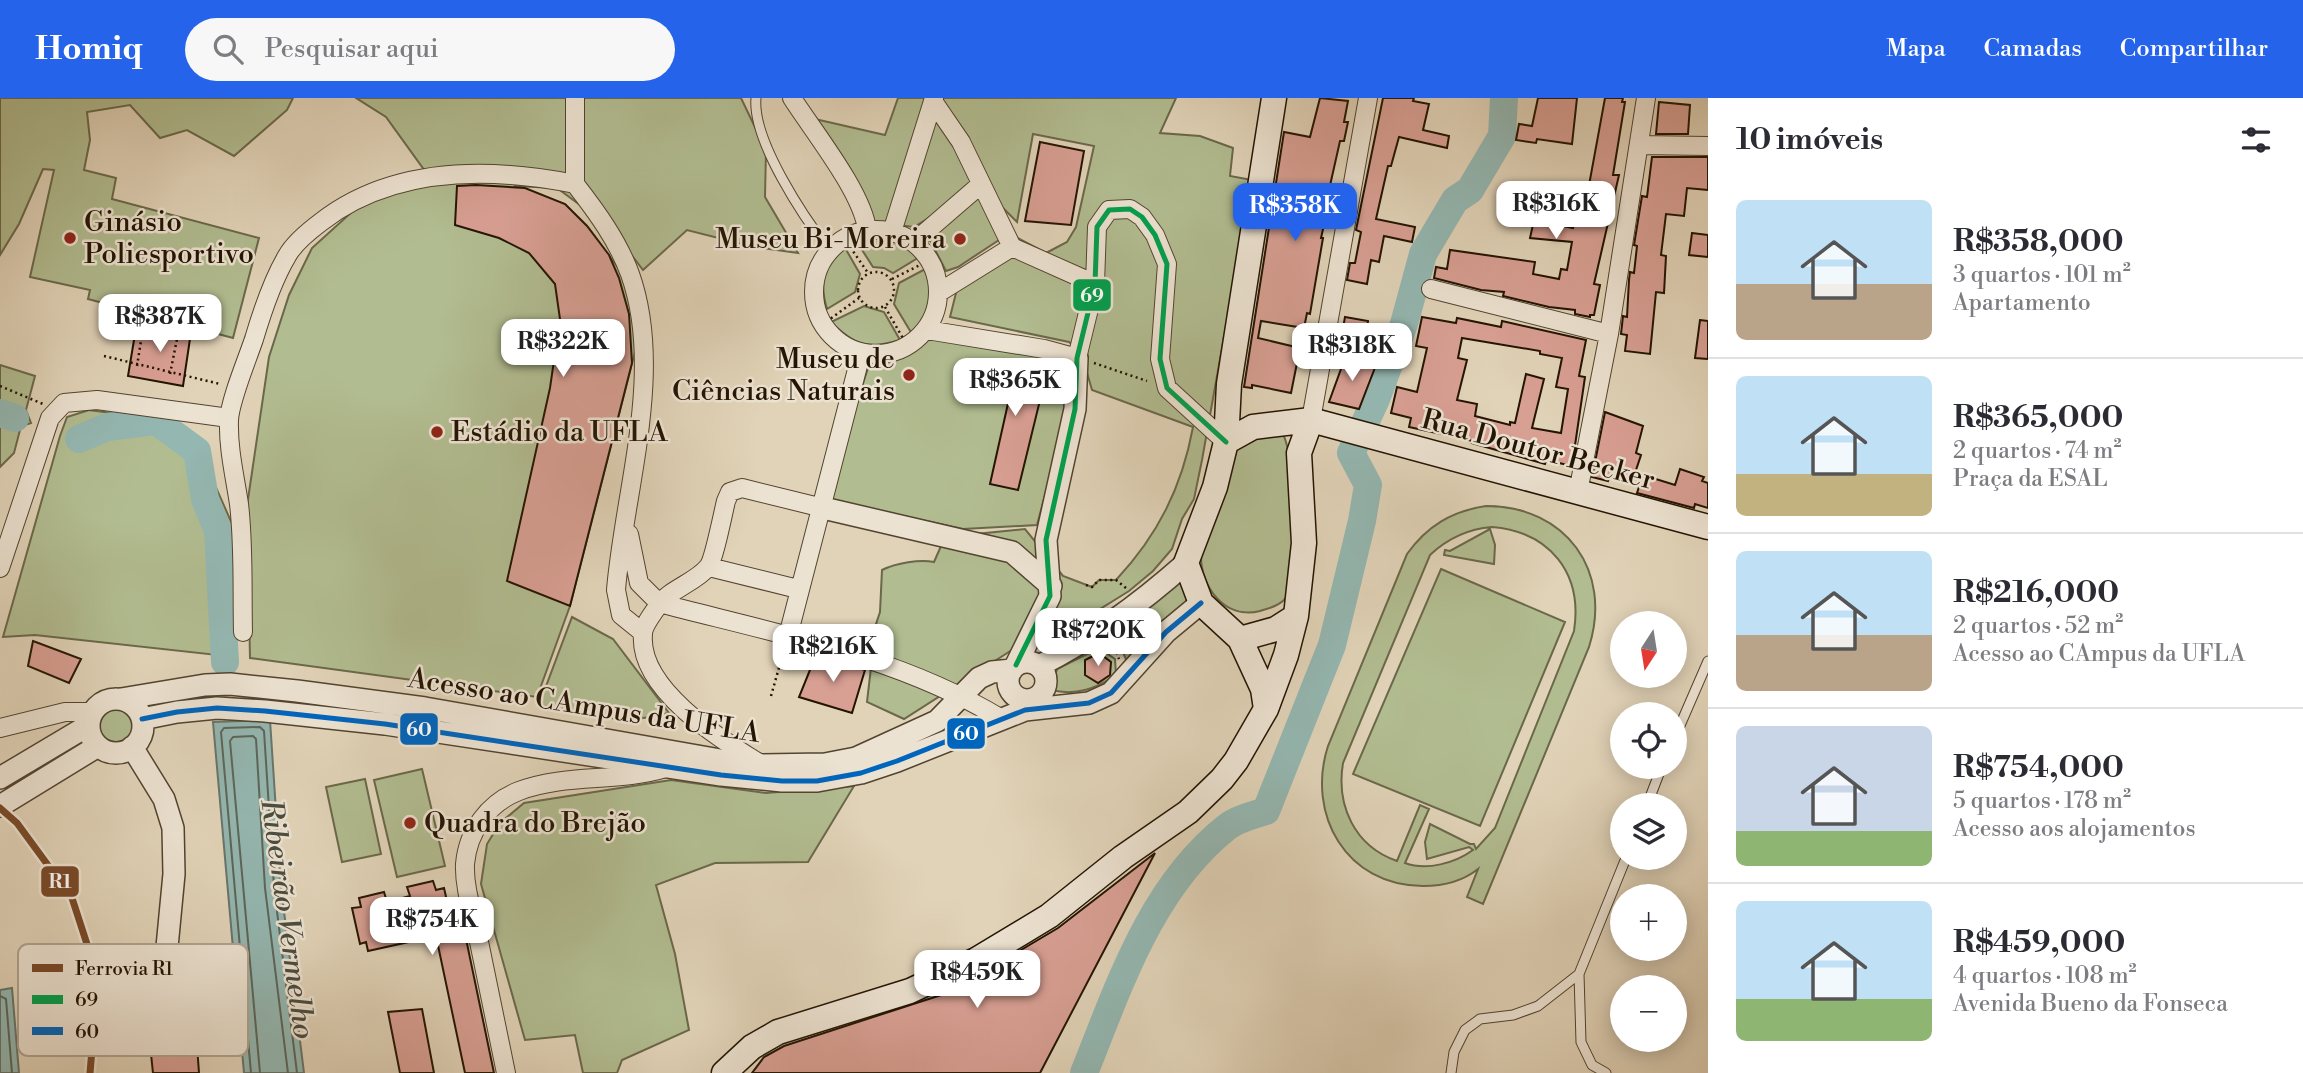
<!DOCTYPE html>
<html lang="pt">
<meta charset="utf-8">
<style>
:root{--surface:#fff;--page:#f7f7f7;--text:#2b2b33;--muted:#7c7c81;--line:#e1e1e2;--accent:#2563eb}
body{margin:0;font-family:"Libre Bodoni",serif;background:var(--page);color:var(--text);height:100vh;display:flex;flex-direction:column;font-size:26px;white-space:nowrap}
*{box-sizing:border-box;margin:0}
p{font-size:23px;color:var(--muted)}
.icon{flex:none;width:38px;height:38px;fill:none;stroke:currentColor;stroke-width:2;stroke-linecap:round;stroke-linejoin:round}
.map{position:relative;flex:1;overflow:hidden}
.drawer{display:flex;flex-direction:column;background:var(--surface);width:595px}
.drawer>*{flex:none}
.needle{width:46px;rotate:192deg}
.buttons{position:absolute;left:1610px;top:513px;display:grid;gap:14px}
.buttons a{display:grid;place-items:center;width:77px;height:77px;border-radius:50%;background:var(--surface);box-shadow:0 4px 18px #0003;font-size:35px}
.price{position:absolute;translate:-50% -60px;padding:0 16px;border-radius:14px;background:#fff;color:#222;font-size:23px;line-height:46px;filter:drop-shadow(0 2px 4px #0008)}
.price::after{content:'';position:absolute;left:50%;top:42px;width:21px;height:16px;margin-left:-10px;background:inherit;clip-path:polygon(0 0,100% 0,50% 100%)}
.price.selected{background:var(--accent);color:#fff}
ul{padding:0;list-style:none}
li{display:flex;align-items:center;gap:21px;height:175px;padding:0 28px}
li+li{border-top:2px solid var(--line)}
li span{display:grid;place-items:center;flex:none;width:196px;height:140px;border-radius:10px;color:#555}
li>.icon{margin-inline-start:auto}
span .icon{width:84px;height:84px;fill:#fffc;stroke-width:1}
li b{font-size:30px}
h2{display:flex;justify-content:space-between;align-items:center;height:84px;padding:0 28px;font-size:30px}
header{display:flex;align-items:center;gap:42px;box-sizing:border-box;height:98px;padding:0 35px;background:var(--accent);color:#fff}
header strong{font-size:33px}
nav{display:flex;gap:38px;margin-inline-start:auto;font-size:24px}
.search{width:490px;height:63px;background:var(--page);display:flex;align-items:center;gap:18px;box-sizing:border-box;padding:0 24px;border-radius:38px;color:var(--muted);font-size:26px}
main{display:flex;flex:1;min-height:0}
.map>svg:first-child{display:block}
.green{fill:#b1bc90;stroke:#6a684a;stroke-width:2;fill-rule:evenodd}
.water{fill:#94b7b1;stroke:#67766b;stroke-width:2}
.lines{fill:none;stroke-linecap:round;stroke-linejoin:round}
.shore{stroke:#5c665a;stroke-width:2}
.river{stroke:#94b7b1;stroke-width:28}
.building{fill:#d89f93;stroke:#231403;stroke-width:2;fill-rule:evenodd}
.service-casing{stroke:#524430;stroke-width:11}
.minor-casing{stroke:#524430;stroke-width:20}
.tertiary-casing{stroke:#524430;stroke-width:24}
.secondary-casing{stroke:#231403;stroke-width:27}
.path{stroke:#231403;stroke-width:2.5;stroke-dasharray:2 3.5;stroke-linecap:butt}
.service{stroke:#ece2d1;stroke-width:9}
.minor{stroke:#ece2d1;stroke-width:18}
.tertiary{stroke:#ece2d1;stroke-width:21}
.secondary{stroke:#ece2d1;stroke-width:24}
.bus-1-casing{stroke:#ece2d1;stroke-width:10}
.bus-2-casing{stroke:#ece2d1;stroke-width:10}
.bus-1{stroke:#029f4d;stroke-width:5}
.bus-2{stroke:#0065bd;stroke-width:5}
.rail-1-casing{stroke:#ece2d1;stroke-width:12}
.rail-1{stroke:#7a4b2a;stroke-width:7}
.poi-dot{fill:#8f2418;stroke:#ece2d1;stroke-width:2.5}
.labels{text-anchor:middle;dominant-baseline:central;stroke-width:5;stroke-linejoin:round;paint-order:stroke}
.poi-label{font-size:28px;fill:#231403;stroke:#ece2d1;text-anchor:start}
.street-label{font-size:28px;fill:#231403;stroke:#ece2d1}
.water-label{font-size:30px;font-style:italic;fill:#4b4d40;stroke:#ece2d1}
.key{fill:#ece2d1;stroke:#b0a493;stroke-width:2}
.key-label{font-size:19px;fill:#231403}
.line-badge{stroke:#ece2d1;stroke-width:2.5}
.badge-label{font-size:19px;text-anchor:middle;font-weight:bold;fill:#fff}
</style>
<header>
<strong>Homiq</strong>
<div class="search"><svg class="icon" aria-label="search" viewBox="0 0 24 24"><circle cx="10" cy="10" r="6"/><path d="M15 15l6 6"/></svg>Pesquisar aqui</div>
<nav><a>Mapa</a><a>Camadas</a><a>Compartilhar</a></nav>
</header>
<main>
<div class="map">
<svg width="1708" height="975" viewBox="0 0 1708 975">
<rect width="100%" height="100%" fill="#e1d3b8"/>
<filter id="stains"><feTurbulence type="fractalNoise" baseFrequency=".00286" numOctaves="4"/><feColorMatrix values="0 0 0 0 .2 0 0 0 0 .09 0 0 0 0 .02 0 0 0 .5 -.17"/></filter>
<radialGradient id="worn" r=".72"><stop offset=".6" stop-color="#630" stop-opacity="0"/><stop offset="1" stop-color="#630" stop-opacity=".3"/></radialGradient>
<path class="green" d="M0,0h293l-6,12 -53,46 -47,-26 -27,8 -30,-33 -43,7 3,28 -6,30 32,8 -4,21 147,39 -26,100 -145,-39 2,-9 -60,-13 24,-107 -11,-1 -24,55 -19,31z
M356,0h385l25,52 -1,47 33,56 -44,-6 -67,-17 -44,40 -32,-42 -54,-40 -43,-2 51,18 22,22 41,55 8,67 -66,258 -33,91 -287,-39 -3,-152 22,-149 20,-62 23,-47 42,-38 48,-23 55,-7 26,2 -58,-11 -39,-54z
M898,0h278l-16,35 40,3 33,12 -3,28 22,4 -50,280 -8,39 -12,20 -10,30 -19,22 -24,20 -42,26 -35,15 -15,2 -133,85 -37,-17 5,-43 -3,-14 11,-33 2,-42c14,-7 38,-11 52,-8l11,-25 80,-8 38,47 29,11 7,-7h17c42,-45 66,-93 77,-153l-101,-37 -11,-38 -12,-10 -119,-25 9,-36 46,-40 -6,-1 -41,27 -12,4 -19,-37 45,-43 -58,36 -42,-5 -70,-106 83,19zM1033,36l61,12 -18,81 -9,15 -21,11 -34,-18 -32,-50 37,37z
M871,136c22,1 34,6 50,22l-28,17 -9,-5 -11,-1 -18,-28z
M844,148l16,28 -5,18 -28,17c-8,-27 -4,-45 17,-63z
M929,169c9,32 8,45 -17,67l-18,-30 5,-21z
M864,208l20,6 16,28c-32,10 -46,5 -69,-18z
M939,236l126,22 8,35 -36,134 -74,4 -137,-30 42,-131z
M0,267l35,11 -9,34 5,13 -10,3 -7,27 -14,14z
M89,312l67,9 31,12 12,18 34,77 -7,130 -191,-21 -32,2 57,-201 7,-19z
M1283,336c13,26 20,144 1,166 -7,7 -15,8 -24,11 -35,9 -60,-24 -59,-57 1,-11 7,-24 10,-35 8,-26 16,-51 24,-77z
M1486,408c80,0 127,65 103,141l-106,257 -16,-7 11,-28c-15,12 -36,17 -55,17 -77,0 -117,-72 -95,-140l79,-192c20,-28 45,-43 79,-48zM1492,429c58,5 91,46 82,104l-79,197 -19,21 -2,-5h-4l-40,-20 -5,18 2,17 42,-12 4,3c-18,13 -46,21 -68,13l24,-54 -9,-4 -23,56c-43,-15 -61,-56 -54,-98l87,-208c18,-17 37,-26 62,-28z
M1490,431l5,16 -1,19 -50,-9 1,-5 5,1z
M1441,471l124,53 -85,204 -127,-52z
M1183,477l12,24 -68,63 -13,-33z
M572,519l41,22 56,74 -41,8 -89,-16z
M1099,550l16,11 1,16c-21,14 -40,21 -65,15l6,-21z
M93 628a23 23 0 1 1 46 0a23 23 0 1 1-46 0Z
M422,671l23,97 -48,11 -23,-97z
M365,681l16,75 -39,8 -16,-75z
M671,682l95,13 88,-7 -46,76 -93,1 -59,22 19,69 14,76 -67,30 -5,13h-34l-8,-38 -50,5 -44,-156 6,-40 13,-21 24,-20z"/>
<path class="water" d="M270,622l11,167 23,186h-60l-31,-351z
M12,890l7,85h-19v-83z"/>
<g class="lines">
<path class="shore" d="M0,898l6,3 6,74
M251,975l-30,-341 3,-4 36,-1 4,4 10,156 23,186
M260,975l-30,-332 3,-4 20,-1 3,3 9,149 23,185"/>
<path class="river" d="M0,315l15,5
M79,341l28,-12 49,-6 41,30 8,48 13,32 7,131
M1084,975c35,-87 67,-186 143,-246 10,-8 27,-12 39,-16l66,-166 30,-124 6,-36 -17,-32 25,-54 28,-75 19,-70 32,-54 15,-10 32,-54 2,-38"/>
</g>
<path class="building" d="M1320,0l28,3 -4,21h4l-4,19h-4l-11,49h3l-11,48h2l-13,76 -3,-1 -3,15 -43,-7 -3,17 42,10 -9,45 -39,-8v3l-8,-1 40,-255 26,5z
M1383,0h31l-1,3 16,3 -6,26 26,6 -2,12 -48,-11 -8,29h-3l-12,53 39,8 -3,15 -28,-6 -5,26 -8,-2 -4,24 -20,-4 3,-17h5l6,-31 -5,-2z
M1538,0h39l-5,46 -35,-5 -1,4 -20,-3 3,-16 13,2z
M1605,0h18l-1,4h3l-12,73h6l-25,109 6,1 -6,30h-4v2l-15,-3v-4l-26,-3 -46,-11 1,-4 -23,-2 -47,-12 2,-11 11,2 3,-19 85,12 -2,12 26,5 2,-10 6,1 5,-28 -42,-4 4,-18 39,8 2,-12 8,2z
M1659,4l31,3 -2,29h-32z
M1040,44l44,9 -13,74 -46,-4z
M1652,59h56v33l-21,-2 -3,28 -18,-2 -5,41 5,1 -2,37 -8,-1 -6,62 -25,-3 2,-16 -6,-1 2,-18 4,1 2,-37 1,-8 4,1 3,-27 -3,-1 8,-49 5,1z
M476,87l49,3 40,16 22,22 22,29 10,23 10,36 3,49 -62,243 -63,-25 43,-193 10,-69 -5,-35 -26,-31 -30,-15 -44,-13 2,-39z
M1692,135l16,2v22l-19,-2z
M1345,219l23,4 -2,16 -24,-3z
M1422,219l34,6 1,-5 44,9 1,-6 84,19 -7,36 6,1 -13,89 -26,-6 -1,4 -73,-21 1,-2 -64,-14 2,-9 -20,-5 6,-26 20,5 10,-44 -11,-2zM1462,240l78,13v3l22,4 -6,29 12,2 -7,44 -29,-5 12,-49 -18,-5 -11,49 -5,-1v3l-35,-9 2,-12 -20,-4 10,-40 -9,-2z
M1700,222l8,1v38l-13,-1z
M137,224l54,10 -8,54 -55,-10z
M1345,260l31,7 -17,44 -30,-7z
M980,270l76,9 -4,20 -11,-1 -23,94 -28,-6 19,-85 -33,-6z
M1605,314l38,14 -7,27 5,2 -9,27 -22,-7 -2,6 -16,-4z
M1680,371l24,8 -2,4 6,2v25l-13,-4 -1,4 -57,-15 6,-18 32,10z
M33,543l48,18 -12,24 -41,-17z
M1099,555l12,9 -1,13 -12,8 -13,-8v-15z
M816,557l49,15 -13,43 -53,-16z
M1155,755l-115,220h-288l12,-16 20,-11 194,-63 43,-33 37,-22z
M433,783l3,9 8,-2 11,48 10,-2 29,139h-29l-29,-137 -68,15 -2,-9 -6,2 -8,-36 9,-1 -2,-9 25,-6 3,10 23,-6 -3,-9z
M422,911l12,64h-34l-12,-61z
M196,933l3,42h-46l-4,-38z"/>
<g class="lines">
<defs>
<path id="service" d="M756,0c-4,42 48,120 74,153
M1675,639l33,-76
M1647,707l15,-39
M1579,876l2,68 11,23 14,8
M1451,975l3,-21 11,-22 15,-11 33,-4 25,-9 41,-32 47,-116"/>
<path id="minor" d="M792,0c21,33 71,95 75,132
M933,3l28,41 51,105
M1640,47l68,1
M575,86v-86
M814 194a62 62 0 1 1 124 0a62 62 0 1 1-124 0Z
M892,134l42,-134
M914,144l66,-57
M1431,191l178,45
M938,195l74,-46 83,37
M927,232l117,19 33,9 18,-74 2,-57 12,-17 21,-1 12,8 13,18 12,29 -7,95 7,29 59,54
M1311,322l57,-322
M1578,394l31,-158 37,-236
M629,436l10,49 20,20c115,30 238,53 341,115
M709,469l89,22
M0,470l50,-150 14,-15 33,-3 132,18
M243,534c-1,-43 1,-86 -4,-128 -4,-27 -11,-55 -10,-84 1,-20 18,-60 25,-81 8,-27 18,-58 33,-83 7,-13 22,-25 34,-34 72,-56 168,-55 254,-38 21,27 43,57 55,90 35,98 -6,217 -14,316l5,25 21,17
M788,538l73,-282
M0,630l65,-16h28
M759,665c-39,-24 -121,-74 -116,-129 0,-8 10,-21 15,-28 11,-17 37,-23 50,-39 6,-7 15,-54 18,-66l4,-9 12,-4 77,19
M506,975c-10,-47 -19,-94 -29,-141 -5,-22 -13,-45 -12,-68 3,-33 23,-61 54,-73 48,-18 98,-8 147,-23"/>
<path id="tertiary" d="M819,409l193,45 39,34
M1008 583a19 19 0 1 1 38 0a19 19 0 1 1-38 0Z
M1016,567l34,-69 -4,-56 29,-131 2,-51
M1039,568c53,-27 102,-63 147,-103
M121,601l84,-14 25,-1 67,7 128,17 301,53 36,4 63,-1 31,-6 81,-37 42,-43 13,-6 20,-2
M89 628a27 27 0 1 1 54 0a27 27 0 1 1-54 0Z
M142,621l35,-7 40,-4 48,3 120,13 336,51 61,6h35l44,-8 36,-12 128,-51 64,-7 22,-10 55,-61 35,-29
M132,649l32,52 9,29 1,46 -7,73 -2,75
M0,680l89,-53
M0,708l98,-60"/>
<path id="secondary" d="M1226,344l27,-15 58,-7 397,107
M1240,541l36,-10 20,-13
M1266,611l-3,-20 -23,-50 -39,-36 -15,-40 29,-76 11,-45 3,-58 45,-286
M724,975l28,-26 26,-15 132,-41 66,-31 73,-44 74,-59 65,-45 34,-33 14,-18 30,-52 20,-54 10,-39 8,-73 -5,-90 12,-33"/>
</defs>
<use href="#service" class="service-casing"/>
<use href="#minor" class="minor-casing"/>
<use href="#tertiary" class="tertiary-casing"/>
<use href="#secondary" class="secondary-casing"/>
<path class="path" d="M844,140l24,35
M858 192a18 18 0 1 1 36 0a18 18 0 1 1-36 0Z
M892,181l38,-19
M885,209l23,40
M822,227l37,-27
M104,258l116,28
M1094,265l53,18
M137,268l8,-50
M170,276l10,-50
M0,288l43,18
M1086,487l6,2 7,-7h17l10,8
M1113,544l6,17
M771,598l13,-46"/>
<use href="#service" class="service"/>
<use href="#minor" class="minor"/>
<use href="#tertiary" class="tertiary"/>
<use href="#secondary" class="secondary"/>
<defs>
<path id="bus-1" d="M1016,567l34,-69 -4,-56 29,-131 2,-51 18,-74 2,-57 12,-17 21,-1 12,8 13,18 12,29 -7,95 7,29 59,54"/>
<path id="bus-2" d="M142,621l35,-7 40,-4 48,3 120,13 336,51 61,6h35l44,-8 36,-12 128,-51 64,-7 22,-10 55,-61 35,-29"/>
</defs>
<use href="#bus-1" class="bus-1-casing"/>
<use href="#bus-2" class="bus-2-casing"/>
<use href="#bus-1" class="bus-1"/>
<use href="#bus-2" class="bus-2"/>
<defs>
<path id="rail-1" d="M0,710l17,15 55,75 26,80 -8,95"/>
</defs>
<use href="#rail-1" class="rail-1-casing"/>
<use href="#rail-1" class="rail-1"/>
</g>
<g class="poi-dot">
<circle cx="70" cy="140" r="7"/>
<circle cx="960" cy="141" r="7"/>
<circle cx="909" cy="277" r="7"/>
<circle cx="437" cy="334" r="7"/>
<circle cx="410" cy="725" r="7"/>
</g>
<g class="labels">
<g class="poi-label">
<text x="84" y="124">Ginásio<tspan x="84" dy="32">Poliesportivo</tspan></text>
<text x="946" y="141" text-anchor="end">Museu Bi-Moreira</text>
<text x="895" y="261" text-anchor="end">Museu de<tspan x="895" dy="32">Ciências Naturais</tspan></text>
<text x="451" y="334">Estádio da UFLA</text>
<text x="424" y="725">Quadra do Brejão</text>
</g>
<g class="street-label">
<text transform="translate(1538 352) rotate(15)">Rua Doutor Becker</text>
<text transform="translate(584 608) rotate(9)">Acesso ao CAmpus da UFLA</text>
</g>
<g class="water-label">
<text transform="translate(287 821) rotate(82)">Ribeirão Vermelho</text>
</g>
</g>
<rect x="18" y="846" width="230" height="112" rx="10" class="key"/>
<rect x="32" y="866" width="31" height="8" fill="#7a4b2a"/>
<rect x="32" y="897" width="31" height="9" fill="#029f4d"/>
<rect x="32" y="929" width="31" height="8" fill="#0065bd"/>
<g class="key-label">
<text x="75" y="877">Ferrovia R1</text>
<text x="75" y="908">69</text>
<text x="75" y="940">60</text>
</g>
<g class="line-badge">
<rect x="1072" y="180" width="40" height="34" rx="7" fill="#029f4d"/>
<rect x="399" y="614" width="40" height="34" rx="7" fill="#0065bd"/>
<rect x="946" y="619" width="40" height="33" rx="7" fill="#0065bd"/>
<rect x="40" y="767" width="40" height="33" rx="7" fill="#7a4b2a"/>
</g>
<g class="badge-label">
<text x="1092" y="204">69</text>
<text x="419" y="638">60</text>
<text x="966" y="642">60</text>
<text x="60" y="790">R1</text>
</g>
<rect width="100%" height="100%" filter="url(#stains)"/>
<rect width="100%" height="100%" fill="url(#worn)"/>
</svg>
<div class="buttons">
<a><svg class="needle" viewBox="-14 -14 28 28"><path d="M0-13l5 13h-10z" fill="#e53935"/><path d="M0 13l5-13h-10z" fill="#7c7c81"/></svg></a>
<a><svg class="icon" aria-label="locate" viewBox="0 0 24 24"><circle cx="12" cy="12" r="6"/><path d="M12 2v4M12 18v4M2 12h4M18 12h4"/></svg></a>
<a><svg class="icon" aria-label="layers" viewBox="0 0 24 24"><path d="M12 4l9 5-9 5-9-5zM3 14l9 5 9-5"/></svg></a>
<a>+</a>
<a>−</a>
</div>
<b class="price" style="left:1556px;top:143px">R$316K</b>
<b class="price selected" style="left:1295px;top:145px">R$358K</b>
<b class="price" style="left:160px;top:256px">R$387K</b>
<b class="price" style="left:563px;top:281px">R$322K</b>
<b class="price" style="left:1352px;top:285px">R$318K</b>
<b class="price" style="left:1015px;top:320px">R$365K</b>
<b class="price" style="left:1098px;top:570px">R$720K</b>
<b class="price" style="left:833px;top:586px">R$216K</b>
<b class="price" style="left:432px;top:859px">R$754K</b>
<b class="price" style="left:977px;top:912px">R$459K</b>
</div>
<section class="drawer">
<h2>10 imóveis<svg class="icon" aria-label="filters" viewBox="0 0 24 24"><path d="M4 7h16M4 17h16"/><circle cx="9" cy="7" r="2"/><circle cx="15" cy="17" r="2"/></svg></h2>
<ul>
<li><span style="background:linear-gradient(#bfe0f5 60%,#b9a48a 0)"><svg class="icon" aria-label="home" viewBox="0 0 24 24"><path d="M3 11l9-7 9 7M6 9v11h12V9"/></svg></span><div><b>R$358,000</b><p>3 quartos · 101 m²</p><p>Apartamento</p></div></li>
<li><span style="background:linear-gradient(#bfe0f5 70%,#c2b280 0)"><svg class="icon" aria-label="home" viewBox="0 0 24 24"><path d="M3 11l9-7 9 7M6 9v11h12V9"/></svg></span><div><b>R$365,000</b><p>2 quartos · 74 m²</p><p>Praça da ESAL</p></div></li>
<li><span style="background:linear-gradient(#bfe0f5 60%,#b9a48a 0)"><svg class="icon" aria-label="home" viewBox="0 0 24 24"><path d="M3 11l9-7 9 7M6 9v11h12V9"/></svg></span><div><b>R$216,000</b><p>2 quartos · 52 m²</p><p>Acesso ao CAmpus da UFLA</p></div></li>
<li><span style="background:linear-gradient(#c9d6e8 75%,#8fb573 0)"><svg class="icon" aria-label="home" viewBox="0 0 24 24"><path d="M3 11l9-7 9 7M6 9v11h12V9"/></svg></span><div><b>R$754,000</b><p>5 quartos · 178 m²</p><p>Acesso aos alojamentos</p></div></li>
<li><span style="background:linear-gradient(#bfe0f5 70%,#8fb573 0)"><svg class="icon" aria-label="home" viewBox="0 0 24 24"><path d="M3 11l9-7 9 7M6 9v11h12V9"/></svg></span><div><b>R$459,000</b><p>4 quartos · 108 m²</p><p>Avenida Bueno da Fonseca</p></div></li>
</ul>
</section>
</main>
